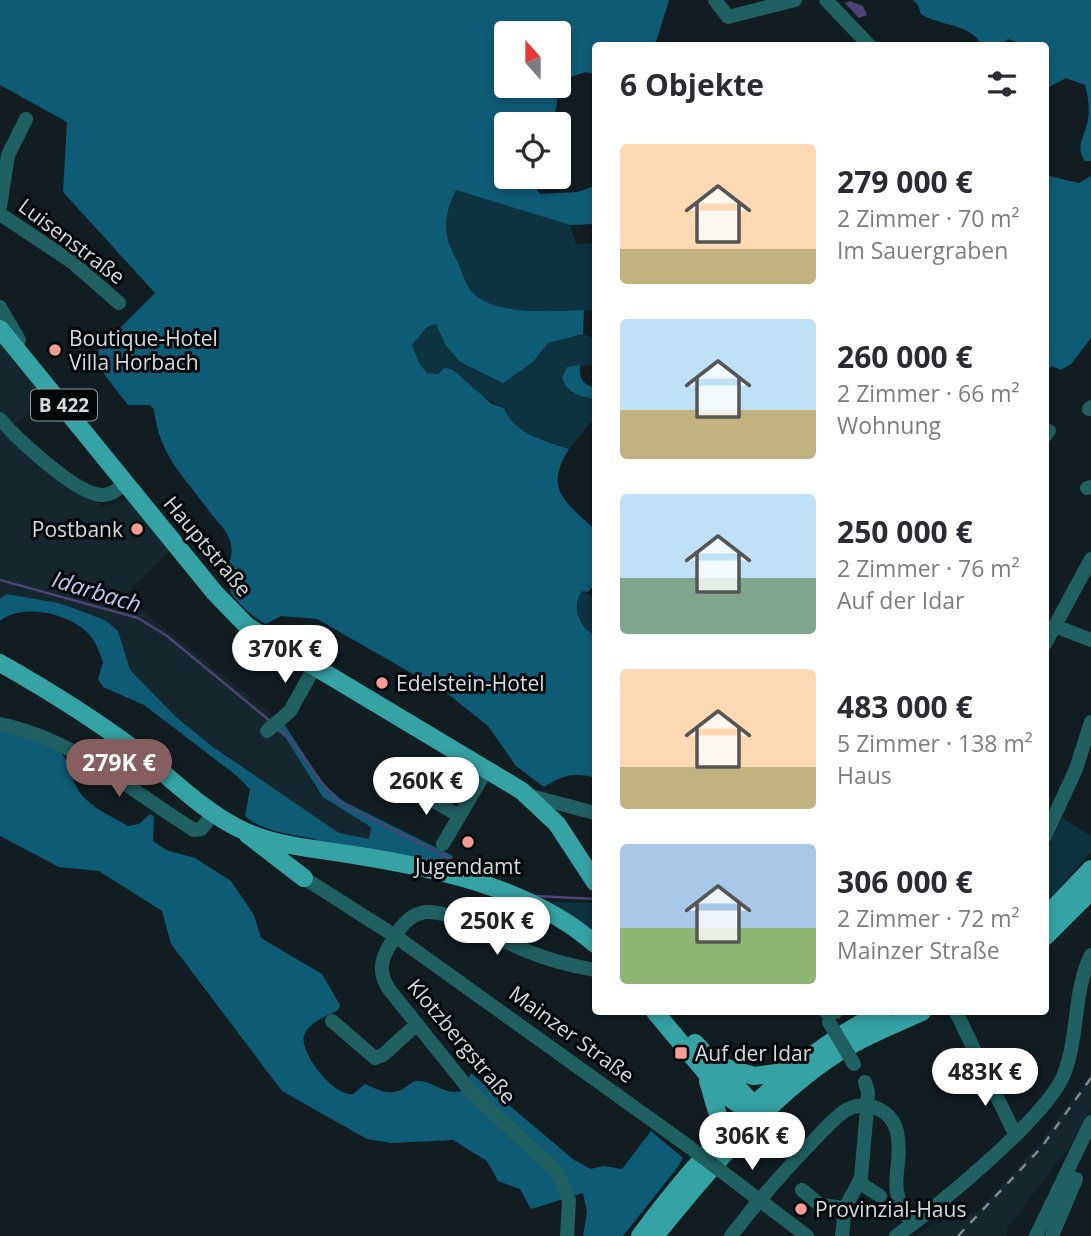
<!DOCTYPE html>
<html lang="de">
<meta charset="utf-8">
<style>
:root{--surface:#fff;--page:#f2f2f3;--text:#2b2b33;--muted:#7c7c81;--accent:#865e5f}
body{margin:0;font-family:"Open Sans",sans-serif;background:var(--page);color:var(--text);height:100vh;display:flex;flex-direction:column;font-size:26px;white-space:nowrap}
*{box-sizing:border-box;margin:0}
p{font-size:23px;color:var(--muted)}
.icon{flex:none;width:38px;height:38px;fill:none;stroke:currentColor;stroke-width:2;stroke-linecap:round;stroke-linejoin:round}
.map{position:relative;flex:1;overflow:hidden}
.side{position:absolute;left:592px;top:42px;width:457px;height:973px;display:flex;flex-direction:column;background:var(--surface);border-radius:7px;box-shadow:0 4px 10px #0003}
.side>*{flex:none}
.needle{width:46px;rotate:339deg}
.tools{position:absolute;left:494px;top:21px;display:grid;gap:14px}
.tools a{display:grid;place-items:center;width:77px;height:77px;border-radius:7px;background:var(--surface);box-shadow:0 4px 10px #0003;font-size:35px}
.price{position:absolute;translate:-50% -60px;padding:0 16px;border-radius:24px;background:#fff;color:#222;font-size:23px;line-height:46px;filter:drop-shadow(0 2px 4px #0008)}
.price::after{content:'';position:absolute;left:50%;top:42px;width:21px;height:16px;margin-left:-10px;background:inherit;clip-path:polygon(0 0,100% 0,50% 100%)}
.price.active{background:var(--accent);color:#fff}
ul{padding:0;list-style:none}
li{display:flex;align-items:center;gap:21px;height:175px;padding:0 28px}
li span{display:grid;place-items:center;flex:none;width:196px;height:140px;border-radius:7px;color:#555}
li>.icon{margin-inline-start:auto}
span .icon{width:84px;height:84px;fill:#fffc;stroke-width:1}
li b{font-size:30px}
h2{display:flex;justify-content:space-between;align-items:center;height:84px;padding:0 28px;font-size:30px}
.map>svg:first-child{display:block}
.built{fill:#14262e}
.green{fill:#0d3240}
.forest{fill:#0e5b76;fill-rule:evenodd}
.water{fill:#4d4375}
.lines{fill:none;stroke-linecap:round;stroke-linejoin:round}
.stream{stroke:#4d4375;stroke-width:2.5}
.minor{stroke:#206062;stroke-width:14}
.major{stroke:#35a2a4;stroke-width:18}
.rail{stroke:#80898d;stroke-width:2.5;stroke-dasharray:9 9;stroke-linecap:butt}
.minor-bridge{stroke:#206062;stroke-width:14}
.poi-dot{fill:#f59c94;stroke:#030708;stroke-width:2.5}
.labels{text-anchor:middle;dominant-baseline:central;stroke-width:6;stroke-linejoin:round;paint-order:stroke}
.shield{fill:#030708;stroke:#959c9e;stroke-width:2}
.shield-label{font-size:19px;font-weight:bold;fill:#d4dcdf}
.street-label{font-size:21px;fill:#d4dcdf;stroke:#030708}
.poi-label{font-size:21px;fill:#d4dcdf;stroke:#030708;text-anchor:start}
.water-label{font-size:23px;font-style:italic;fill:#cbc4f4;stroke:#030708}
</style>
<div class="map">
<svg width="1091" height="1236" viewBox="0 0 1091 1236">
<rect width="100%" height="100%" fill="#121d22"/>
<path class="built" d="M0,343l49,55 -37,28 90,80 28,-7 41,50 -47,47 160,128 -7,7 8,6 38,60 45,26 3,3 -2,13 -30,-5 -126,-87 -37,-30 -47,-47 -11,-39 -13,-11 -46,-17 -53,-9 -6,5z
M1091,1073v35l-13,28 -71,92v8h-90l13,-11 30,-6 19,-9 61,-67z"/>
<path class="green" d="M456,190l114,35 6,19 19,-1v68c-33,-2 -95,8 -121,-17 -6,-6 -11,-20 -15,-28 -17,-34 -17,-42 -3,-76z
M436,324l9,20 88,18 15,-19 35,-9 12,5v26l-27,2 3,26 24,6v24l-4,-1 -22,27 -36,-13 -24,-13 -5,-15 -23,-13 -43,-21 -11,-1 -8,-10 -7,-18 15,-18z
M582,590l13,8v37c-15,-7 -24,-30 -13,-45z
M1062,818l29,18v16l-46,51v-49z
M552,902l43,1v28z"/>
<path class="forest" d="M0,0h669l-14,45 -60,1v28l-9,-2 -25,8 -8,44h-47v53h28l-2,4 8,13 37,-2 18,-6v38l-25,1 -114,-35c-13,28 -14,43 1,71 5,9 9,26 17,33 23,22 81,17 110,16l-1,24 -35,9 -15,19 -30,21 -43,-21 -15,-18 -9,-20 -9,3 -15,18 7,18 8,10 11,1 7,-6 8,2 39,34 12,4c10,26 40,32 65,41 -27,42 -1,54 26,81v54l-7,8 -6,-1c-11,15 -3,37 13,44v143c-21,-7 -33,-2 -51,9l-28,-21 -28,-40 -40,-32 -131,-75 -36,-3 -15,8c-15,-8 -40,-29 -40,-47 1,-12 9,-22 4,-36 -2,-9 -12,-19 -18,-26 -26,-37 -53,-58 -58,-106l-4,-4h-22l-31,-40 1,-15 57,-57 -92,-101 4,-70 -67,-37zM506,33h52v53h-52z
M913,0h178v161h-6c-11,-16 1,-26 3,-42 2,-12 0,-22 -3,-34l-19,-7 -21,11v-43l-21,-1 -16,-6 -7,6h-19c-14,-23 -41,-18 -61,-31l-3,-9z
M1045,175l34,8 12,-7v162l-20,26 -10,6 -9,-4 -7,6z
M580,365c-1,13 2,19 15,23v11c-16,-3 -27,-5 -33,-21l5,-11z
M6,594l53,9 46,17 13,11 12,39 46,47 37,30 126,86 30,6 2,-12 -48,-30 -38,-60 -8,-6 7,-7 39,59 20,18 110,55 -8,12 -128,-25 -2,-4c-23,-5 -52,-7 -70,-23l5,-27 -13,-13 -93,-71 -41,-18 -5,-8 5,-17c-3,-8 -6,-18 -12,-25 -17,-23 -69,-35 -91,-16v-22z
M0,722c17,8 41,14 56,26 13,10 13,25 20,38 9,19 35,30 52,40l11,-2 11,-10 4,2 -1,25 13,9 29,8 36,23 23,34 7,23 61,36 18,31 -2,5c-11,6 -31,13 -34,26 -5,17 31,62 49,58l12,-10c13,6 24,12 38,5 6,-3 8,-8 15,-8 17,0 25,15 44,10l9,-18 103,87 17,9 12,-3 19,3 29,-38 32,27 -6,10 -54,68h-40l4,-24 -4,-19 -52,16 -11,-20 -22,-8 -11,-20 -34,-21 -61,3 -25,-4 -85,-48 -111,-147 -9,-33 -63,-40 -40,-4 -59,-31z"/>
<path class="water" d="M850,1l13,5 4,9 -8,3 -14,-15z"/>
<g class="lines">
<path class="stream" d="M0,580l138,38 29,18 103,85
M278,728c24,19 35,50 61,74l141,72
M535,896l60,3"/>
<path class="minor" d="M715,0l13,17 67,-17
M826,0l44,46
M0,207l8,-52 18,-36
M0,214l72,48 47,41
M0,307l19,33 -4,8
M1089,409l2,-2
M0,419c16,19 77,76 102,76 9,1 17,-7 24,-12
M1045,436l4,-5
M1087,488l4,-1
M1055,626l36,14
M1045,644l46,-85
M0,724c75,15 131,67 194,106l7,-1 14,-17
M267,731l23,-20 24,-43
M411,788l47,27
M527,795l68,18
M1045,836l31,-67 15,-47
M443,844l44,-75
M304,878l91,58 293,210
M826,1012h10
M956,1012l59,122
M332,1021l43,37 8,-3 34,-31
M860,1183l20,13
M802,1190l18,15 25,3
M795,1227l12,9
M567,1236l2,-36 -12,-28 -85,-79 -84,-105c-10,-17 -7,-29 3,-45 8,-14 17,-29 35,-31 28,-2 74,29 101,39 22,9 45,15 68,19
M731,1236c26,-34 54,-66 84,-97 10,-10 20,-22 31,-29 21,-11 46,0 51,22 8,40 -15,51 16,92
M842,1236l3,-28 16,-30 5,-58
M896,1236c39,-27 152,-120 168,-162 15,-39 9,-83 27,-119
M1036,1236l55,-114
M1052,1236l24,-57"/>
<path class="major" d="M0,329l215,264 32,33 275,165 35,33 38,58
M0,663c46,26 91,54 134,86 34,26 67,61 106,80 34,17 77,20 114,26 82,13 177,33 241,89
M248,835l56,43
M1045,917l46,-48
M1045,937l46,-46
M655,1012l68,81 34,25
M695,1043l60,63 4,10
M720,1066l34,10 38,-5
M708,1081l10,34v30
M640,1236c60,-82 151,-181 243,-224
M655,1236c50,-62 113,-138 181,-182 26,-17 57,-29 86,-42"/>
<path class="rail" d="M958,1236l83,-88 50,-70"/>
<path class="minor-bridge" d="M829,1022l25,42
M865,1082l3,10 -2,28
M688,1146l107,81"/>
</g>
<g class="poi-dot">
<circle cx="55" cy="350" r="7"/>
<circle cx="137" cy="529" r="7"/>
<circle cx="382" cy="683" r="7"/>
<circle cx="468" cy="842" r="7"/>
<rect x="674" y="1046" width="14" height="14" rx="3.5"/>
<circle cx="801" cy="1209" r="7"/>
</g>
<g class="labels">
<rect class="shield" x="31" y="389.5" width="66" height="31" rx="5"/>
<g class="shield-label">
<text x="64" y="405">B 422</text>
</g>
<g class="street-label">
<text transform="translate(72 241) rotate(37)">Luisenstraße</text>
<text transform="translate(208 546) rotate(50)">Hauptstraße</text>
<text transform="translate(572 1034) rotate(36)">Mainzer Straße</text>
<text transform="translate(462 1041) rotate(50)">Klotzbergstraße</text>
</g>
<g class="poi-label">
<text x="69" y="338">Boutique-Hotel<tspan x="69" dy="24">Villa Horbach</tspan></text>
<text x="123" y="529" text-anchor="end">Postbank</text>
<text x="396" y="683">Edelstein-Hotel</text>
<text x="468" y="866" text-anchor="middle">Jugendamt</text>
<text x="695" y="1053">Auf der Idar</text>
<text x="815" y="1209">Provinzial-Haus</text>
</g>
<g class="water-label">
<text transform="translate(97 591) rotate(17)">Idarbach</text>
</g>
</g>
</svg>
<div class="tools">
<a><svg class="needle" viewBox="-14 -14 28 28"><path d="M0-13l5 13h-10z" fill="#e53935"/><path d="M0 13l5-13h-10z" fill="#7c7c81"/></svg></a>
<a><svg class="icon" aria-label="locate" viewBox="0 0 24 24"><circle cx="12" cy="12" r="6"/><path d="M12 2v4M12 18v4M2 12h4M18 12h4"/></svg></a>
</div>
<b class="price" style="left:285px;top:685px">370K €</b>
<b class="price active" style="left:119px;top:799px">279K €</b>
<b class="price" style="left:426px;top:817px">260K €</b>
<b class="price" style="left:497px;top:957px">250K €</b>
<b class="price" style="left:985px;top:1108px">483K €</b>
<b class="price" style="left:752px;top:1172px">306K €</b>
<section class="side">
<h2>6 Objekte<svg class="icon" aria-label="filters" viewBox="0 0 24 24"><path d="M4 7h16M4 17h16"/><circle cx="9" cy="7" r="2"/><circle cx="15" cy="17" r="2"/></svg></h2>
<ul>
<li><span style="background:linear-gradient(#ffd9b3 75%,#c2b280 0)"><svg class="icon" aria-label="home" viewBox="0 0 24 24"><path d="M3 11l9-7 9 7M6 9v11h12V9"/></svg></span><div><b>279 000 €</b><p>2 Zimmer · 70 m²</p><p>Im Sauergraben</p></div></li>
<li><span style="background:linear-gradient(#bfe0f5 65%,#c2b280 0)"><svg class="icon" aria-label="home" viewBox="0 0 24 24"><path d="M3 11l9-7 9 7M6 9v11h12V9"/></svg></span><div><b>260 000 €</b><p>2 Zimmer · 66 m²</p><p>Wohnung</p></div></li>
<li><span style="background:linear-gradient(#bfe0f5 60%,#7fa58c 0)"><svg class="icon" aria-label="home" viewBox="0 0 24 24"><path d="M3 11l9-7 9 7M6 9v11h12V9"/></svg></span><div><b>250 000 €</b><p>2 Zimmer · 76 m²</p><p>Auf der Idar</p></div></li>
<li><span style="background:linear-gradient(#ffd9b3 70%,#c2b280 0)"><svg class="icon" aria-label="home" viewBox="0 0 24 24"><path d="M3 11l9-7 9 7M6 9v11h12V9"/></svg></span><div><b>483 000 €</b><p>5 Zimmer · 138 m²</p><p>Haus</p></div></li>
<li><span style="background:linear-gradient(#a9c7e8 60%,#8fb573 0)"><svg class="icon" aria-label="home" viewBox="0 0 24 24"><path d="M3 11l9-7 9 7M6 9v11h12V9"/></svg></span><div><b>306 000 €</b><p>2 Zimmer · 72 m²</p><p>Mainzer Straße</p></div></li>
</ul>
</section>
</div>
